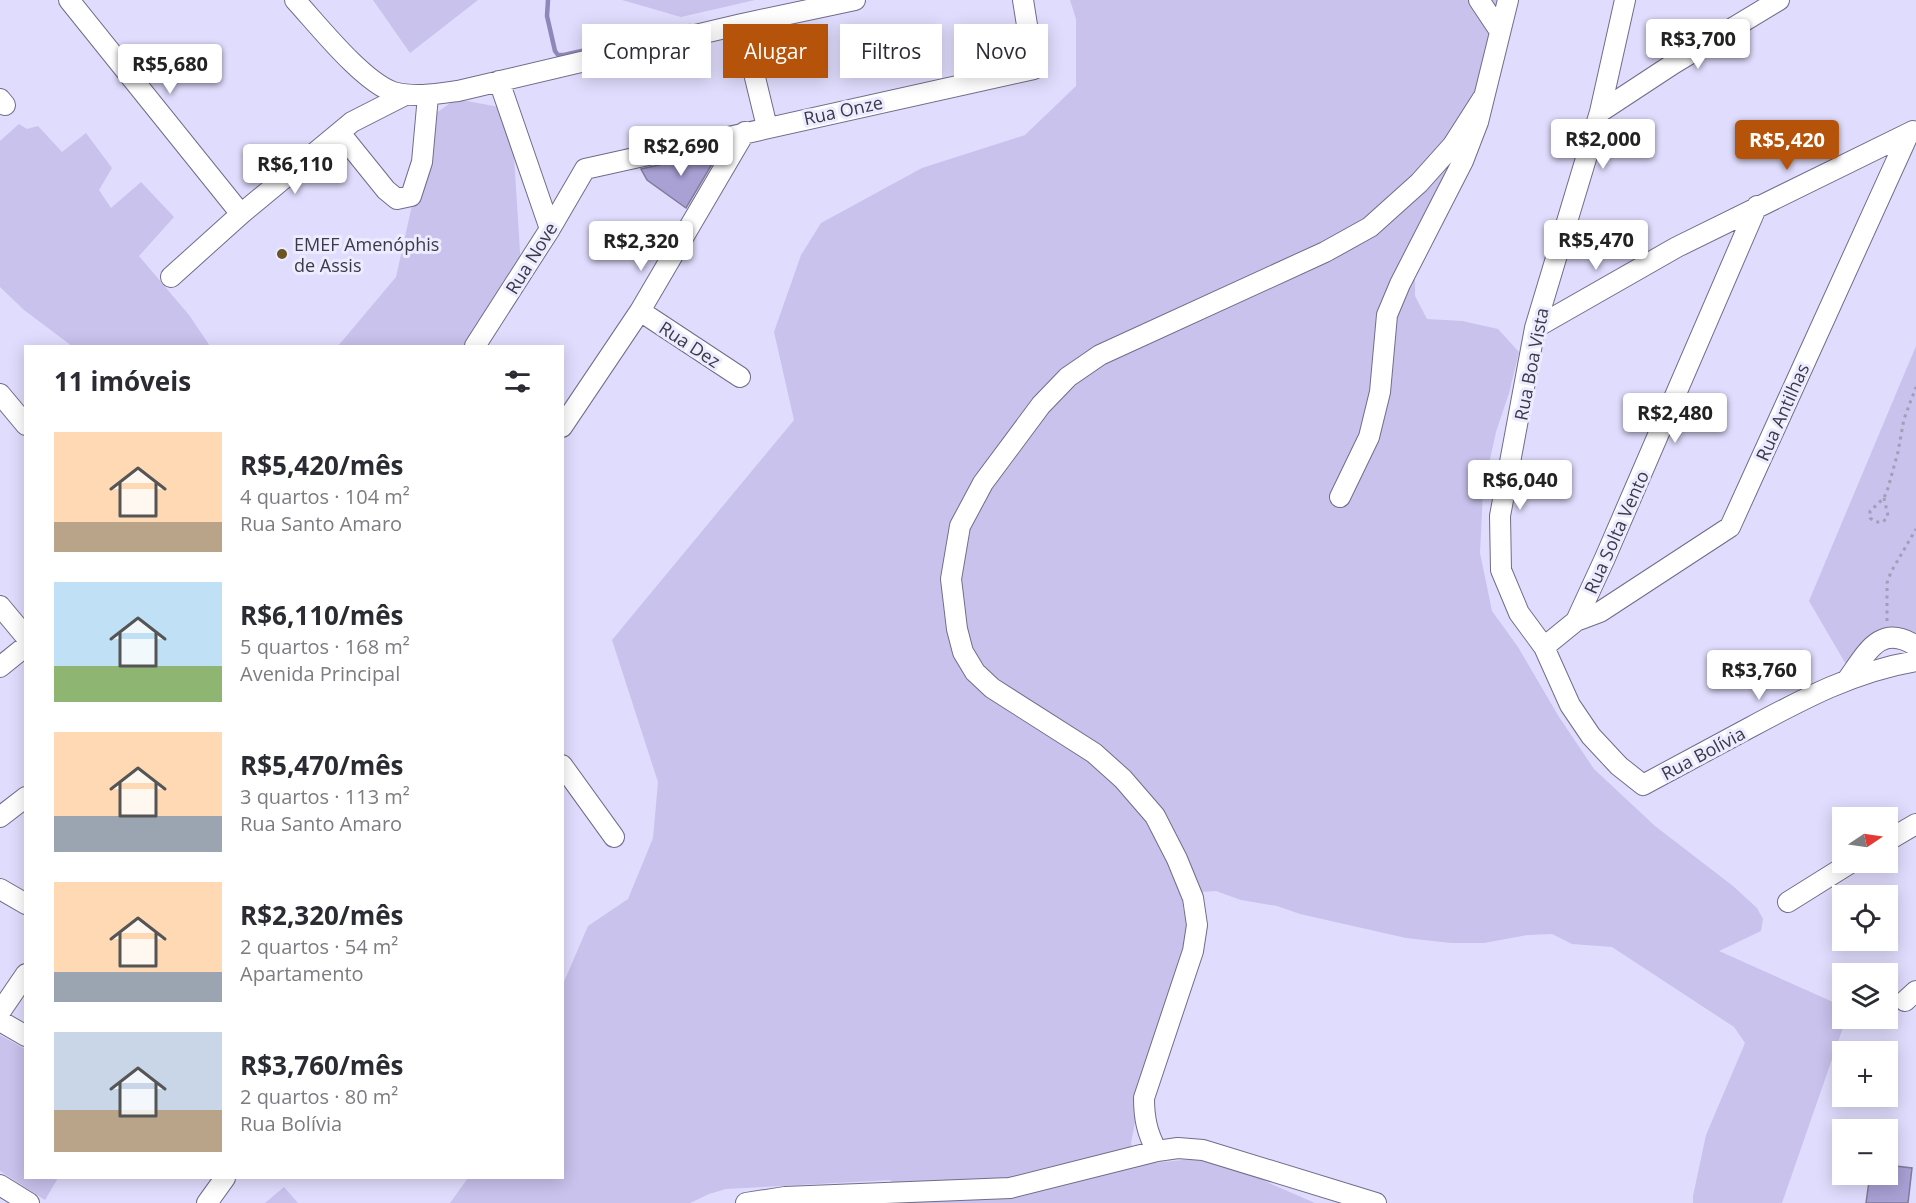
<!DOCTYPE html>
<html lang="pt">
<meta charset="utf-8">
<style>
:root{--surface:#fff;--page:#f7f7f7;--text:#2b2b33;--muted:#7c7c81;--accent:#b45309}
body{margin:0;font-family:"Open Sans",sans-serif;background:var(--page);color:var(--text);height:100vh;display:flex;flex-direction:column;font-size:22px;white-space:nowrap}
*{box-sizing:border-box;margin:0}
p{font-size:20px;color:var(--muted)}
.icon{flex:none;width:33px;height:33px;fill:none;stroke:currentColor;stroke-width:2;stroke-linecap:round;stroke-linejoin:round}
.map{position:relative;flex:1;overflow:hidden}
.panel{position:absolute;left:24px;top:345px;width:540px;height:834px;display:flex;flex-direction:column;background:var(--surface);border-radius:0px;box-shadow:0 3px 15px #0003}
.panel>*{flex:none}
.banner{position:absolute;left:582px;top:24px;width:570px;height:54px;display:flex;gap:12px}
.needle{width:39px;rotate:77deg}
.fabs{position:absolute;left:1832px;top:807px;display:grid;gap:12px}
.fabs a{display:grid;place-items:center;width:66px;height:66px;border-radius:0px;background:var(--surface);box-shadow:0 3px 15px #0003;font-size:30px}
.price{position:absolute;translate:-50% -51px;padding:0 14px;border-radius:6px;background:#fff;color:#222;font-size:20px;line-height:39px;filter:drop-shadow(0 2px 3px #0008)}
.price::after{content:'';position:absolute;left:50%;top:36px;width:18px;height:14px;margin-left:-9px;background:inherit;clip-path:polygon(0 0,100% 0,50% 100%)}
.price.current{background:var(--accent);color:#fff}
ul{padding:0;list-style:none}
li{display:flex;align-items:center;gap:18px;height:150px;padding:0 30px}
li span{display:grid;place-items:center;flex:none;width:168px;height:120px;border-radius:0px;color:#555}
li>.icon{margin-inline-start:auto}
span .icon{width:72px;height:72px;fill:#fffc;stroke-width:1}
li b{font-size:26px}
h2{display:flex;justify-content:space-between;align-items:center;height:72px;padding:0 30px;font-size:26px}
.tag{padding:0 21px;border-radius:0px;background:var(--surface);box-shadow:0 3px 15px #0003;font-size:21px;line-height:54px}
.tag.current{background:var(--accent);color:#fff}
.map>svg:first-child{display:block}
.green{fill:#c8c2ec}
.lines{fill:none;stroke-linecap:round;stroke-linejoin:round}
.stream{stroke:#8f87b9;stroke-width:4.5}
.building{fill:#a9a0d4;stroke:#7f7b99;stroke-width:1.5}
.minor-casing{stroke:#716c89;stroke-width:22}
.path{stroke:#a19eb7;stroke-width:3;stroke-dasharray:3 4.5;stroke-linecap:butt}
.minor{stroke:#fff;stroke-width:20}
.poi-dot{fill:#6c5424;stroke:#edebff;stroke-width:2}
.labels{text-anchor:middle;dominant-baseline:central;stroke-width:6;stroke-linejoin:round;paint-order:stroke}
.street-label{font-size:18px;fill:#3b3a47;stroke:#edebff}
.poi-label{font-size:18px;fill:#3b3a47;stroke:#edebff;text-anchor:start}
</style>
<div class="map">
<svg width="1916" height="1203" viewBox="0 0 1916 1203">
<rect width="100%" height="100%" fill="#e0dcfd"/>
<path class="green" d="M373,0h105l-68,53z
M622,0h133l-74,17z
M1070,0h432l-35,129 -52,114v53l12,23 35,2 36,8 21,23 -10,41 -13,39 -13,59 -3,62 12,58 26,36 41,70 35,52 61,57 78,60 24,22 6,11 -2,12 -42,20 123,55v12l4,1 -64,184h-89v-7l13,-61 39,-92 -11,-16 -122,-80 -40,-3 -20,-10 -24,1 -44,8h-33l-45,-5 -106,-24 -23,-8 -36,-6 -25,-9 -28,2 -5,15 11,31 -56,168 -7,36 4,15 9,6 49,-5 33,1 43,23 46,20h-406l-19,-23 -164,9 -17,5 -19,9h-240l18,-25h94l1,-194 25,-58 40,-27 25,-61 5,-56 -46,-142 182,-220 -20,-88 27,-77 20,-32 101,-55 103,-33 51,-49v-67z
M456,99l43,8 13,17 9,144 -52,78h-131l58,-69 36,-161z
M19,124l8,5 11,-3 24,26 24,-19 26,35 -13,22 12,18 30,-26 33,35 -35,39 50,59 21,31h-138l-48,-36 -24,-23v-146z
M1916,346v288l-15,-6 -14,1 -40,37 -38,-65z
M0,1035l25,14 1,129h32l-13,22 -45,-29z
M284,1187l14,16h-33z"/>
<g class="lines">
<path class="stream" d="M548,0l-1,16 8,35 3,4h6l126,-29"/>
</g>
<path class="building" d="M717,152l1,2 -32,54 -39,-28 -6,-11z
M1887,1165l25,3 -4,35h-42l4,-29h17z"/>
<g class="lines">
<defs>
<path id="minor" d="M69,0l172,214
M295,0c23,25 67,81 98,92 22,6 44,2 65,-1l284,-67 113,-24
M1479,0l20,30
M1625,0l-25,112 -65,216 -35,188 1,54 18,43 25,34 26,58 21,31 28,30 24,19c35,-19 71,-38 106,-57 54,-29 106,-57 167,-67
M742,24l25,103
M499,81l51,148
M0,99l5,6
M1600,112l73,-48 106,-64
M340,133l46,57 11,9 14,-3 11,-34 6,-66
M171,277l70,-63 111,-92 53,-27
M640,311l100,66
M1535,328l142,-81 236,-116
M475,346l75,-117 35,-60 449,-100 -11,-69
M0,394l26,31
M562,427l78,-116 105,-179
M1340,497l29,-60 11,-45 7,-77 13,-31 63,-123 15,-39 30,-122
M0,606l26,31
M1576,621l24,-9 130,-85 179,-394
M1544,647l32,-26 29,-63 152,-352
M0,667l26,-21
M1847,680c19,-26 33,-58 69,-34
M562,765l52,72
M0,817l26,-20
M1887,841l29,-17
M0,889l26,15
M1788,902l64,-40
M1905,1001l11,-10
M0,1012l26,-38
M0,1021l26,15
M1157,1151c-10,-18 -13,-33 -13,-53l49,-147 4,-26 -4,-27 -16,-39 -22,-43 -32,-37 -29,-26 -102,-65 -17,-16 -12,-20 -6,-23 -6,-50 9,-53 23,-43 58,-78 27,-28 32,-22 225,-103 45,-25 49,-44 34,-38 30,-47
M0,1185l29,18
M207,1203l18,-25
M746,1203l39,-6 225,-9 147,-37 21,-3 25,2 173,53"/>
</defs>
<use href="#minor" class="minor-casing"/>
<path class="path" d="M1884,498l4,18 -5,6h-7l-6,-4v-7l14,-13 4,-10 10,-36 6,-33 12,-32
M1887,621v-38l4,-11 25,-43"/>
<use href="#minor" class="minor"/>
</g>
<circle class="poi-dot" cx="282" cy="254" r="6"/>
<g class="labels">
<g class="street-label">
<text transform="translate(843 110) rotate(-12)">Rua Onze</text>
<text transform="translate(531 258) rotate(-58)">Rua Nove</text>
<text transform="translate(690 344) rotate(33)">Rua Dez</text>
<text transform="translate(1531 364) rotate(-79)">Rua Boa Vista</text>
<text transform="translate(1782 412) rotate(-66)">Rua Antilhas</text>
<text transform="translate(1616 532) rotate(-66)">Rua Solta Vento</text>
<text transform="translate(1703 753) rotate(-28)">Rua Bolívia</text>
</g>
<g class="poi-label">
<text x="294" y="244">EMEF Amenóphis<tspan x="294" dy="21">de Assis</tspan></text>
</g>
</g>
</svg>
<div class="fabs">
<a><svg class="needle" viewBox="-14 -14 28 28"><path d="M0-13l5 13h-10z" fill="#e53935"/><path d="M0 13l5-13h-10z" fill="#7c7c81"/></svg></a>
<a><svg class="icon" aria-label="locate" viewBox="0 0 24 24"><circle cx="12" cy="12" r="6"/><path d="M12 2v4M12 18v4M2 12h4M18 12h4"/></svg></a>
<a><svg class="icon" aria-label="layers" viewBox="0 0 24 24"><path d="M12 4l9 5-9 5-9-5zM3 14l9 5 9-5"/></svg></a>
<a>+</a>
<a>−</a>
</div>
<b class="price" style="left:1698px;top:70px">R$3,700</b>
<b class="price" style="left:170px;top:95px">R$5,680</b>
<b class="price" style="left:1603px;top:170px">R$2,000</b>
<b class="price current" style="left:1787px;top:171px">R$5,420</b>
<b class="price" style="left:681px;top:177px">R$2,690</b>
<b class="price" style="left:295px;top:195px">R$6,110</b>
<b class="price" style="left:1596px;top:271px">R$5,470</b>
<b class="price" style="left:641px;top:272px">R$2,320</b>
<b class="price" style="left:1675px;top:444px">R$2,480</b>
<b class="price" style="left:1520px;top:511px">R$6,040</b>
<b class="price" style="left:1759px;top:701px">R$3,760</b>
<div class="banner">
<a class="tag">Comprar</a>
<a class="tag current">Alugar</a>
<a class="tag">Filtros</a>
<a class="tag">Novo</a>
</div>
<section class="panel">
<h2>11 imóveis<svg class="icon" aria-label="filters" viewBox="0 0 24 24"><path d="M4 7h16M4 17h16"/><circle cx="9" cy="7" r="2"/><circle cx="15" cy="17" r="2"/></svg></h2>
<ul>
<li><span style="background:linear-gradient(#ffd9b3 75%,#b9a48a 0)"><svg class="icon" aria-label="home" viewBox="0 0 24 24"><path d="M3 11l9-7 9 7M6 9v11h12V9"/></svg></span><div><b>R$5,420/mês</b><p>4 quartos · 104 m²</p><p>Rua Santo Amaro</p></div></li>
<li><span style="background:linear-gradient(#bfe0f5 70%,#8fb573 0)"><svg class="icon" aria-label="home" viewBox="0 0 24 24"><path d="M3 11l9-7 9 7M6 9v11h12V9"/></svg></span><div><b>R$6,110/mês</b><p>5 quartos · 168 m²</p><p>Avenida Principal</p></div></li>
<li><span style="background:linear-gradient(#ffd9b3 70%,#9aa5b1 0)"><svg class="icon" aria-label="home" viewBox="0 0 24 24"><path d="M3 11l9-7 9 7M6 9v11h12V9"/></svg></span><div><b>R$5,470/mês</b><p>3 quartos · 113 m²</p><p>Rua Santo Amaro</p></div></li>
<li><span style="background:linear-gradient(#ffd9b3 75%,#9aa5b1 0)"><svg class="icon" aria-label="home" viewBox="0 0 24 24"><path d="M3 11l9-7 9 7M6 9v11h12V9"/></svg></span><div><b>R$2,320/mês</b><p>2 quartos · 54 m²</p><p>Apartamento</p></div></li>
<li><span style="background:linear-gradient(#c9d6e8 65%,#b9a48a 0)"><svg class="icon" aria-label="home" viewBox="0 0 24 24"><path d="M3 11l9-7 9 7M6 9v11h12V9"/></svg></span><div><b>R$3,760/mês</b><p>2 quartos · 80 m²</p><p>Rua Bolívia</p></div></li>
</ul>
</section>
</div>
